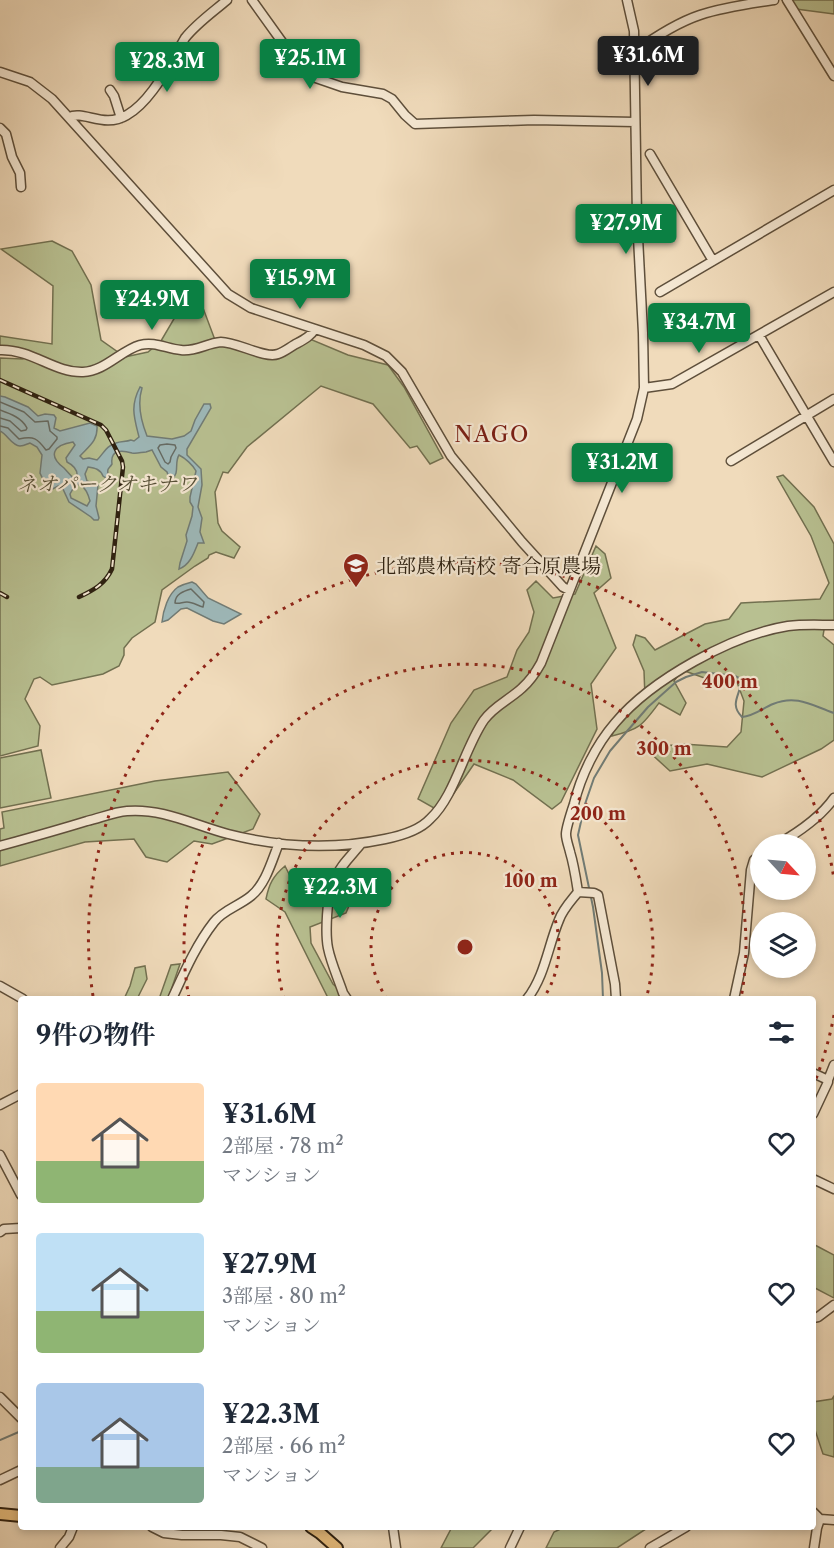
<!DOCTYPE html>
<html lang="ja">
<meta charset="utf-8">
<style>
:root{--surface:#fff;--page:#f2f2f3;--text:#1f2937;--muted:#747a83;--accent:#0b8043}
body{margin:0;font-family:"Libre Caslon Text","Noto Serif JP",serif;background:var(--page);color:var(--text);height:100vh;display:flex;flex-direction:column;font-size:22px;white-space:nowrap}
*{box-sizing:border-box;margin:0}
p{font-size:20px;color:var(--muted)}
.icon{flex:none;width:33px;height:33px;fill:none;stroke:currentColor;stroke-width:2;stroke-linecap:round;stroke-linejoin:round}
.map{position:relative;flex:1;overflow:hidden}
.side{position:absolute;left:18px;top:996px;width:798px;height:534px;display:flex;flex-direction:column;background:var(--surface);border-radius:6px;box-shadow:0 3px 9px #0003}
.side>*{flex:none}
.needle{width:39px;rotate:116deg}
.fabs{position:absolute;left:750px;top:834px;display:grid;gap:12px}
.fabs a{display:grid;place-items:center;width:66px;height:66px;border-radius:50%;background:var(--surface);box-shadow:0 3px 9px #0003;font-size:30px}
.price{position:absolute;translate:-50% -51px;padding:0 14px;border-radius:6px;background:var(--accent);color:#fff;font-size:20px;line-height:39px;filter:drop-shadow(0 2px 3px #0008)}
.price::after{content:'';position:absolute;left:50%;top:36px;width:18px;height:14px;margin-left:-9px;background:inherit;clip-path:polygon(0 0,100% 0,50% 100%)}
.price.active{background:#222;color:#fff}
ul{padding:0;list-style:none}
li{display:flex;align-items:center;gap:18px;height:150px;padding:0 18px}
li span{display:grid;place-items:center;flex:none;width:168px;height:120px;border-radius:6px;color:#555}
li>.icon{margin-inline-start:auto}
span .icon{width:72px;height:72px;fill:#fffc;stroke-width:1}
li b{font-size:26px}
h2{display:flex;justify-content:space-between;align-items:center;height:72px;padding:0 18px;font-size:26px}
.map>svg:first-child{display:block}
.green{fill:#b8c091;stroke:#727050;stroke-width:1.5}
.water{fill:#9eb9ba;stroke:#717c76;stroke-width:1.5;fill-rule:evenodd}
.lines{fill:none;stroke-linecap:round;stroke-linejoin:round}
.shore{stroke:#666c65;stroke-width:1.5}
.stream{stroke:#717c76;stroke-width:2}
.minor-casing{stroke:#5e4f3b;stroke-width:11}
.major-casing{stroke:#2d2010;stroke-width:14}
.minor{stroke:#f5e8d3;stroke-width:8}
.major{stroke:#e8be7e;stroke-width:10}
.rail-casing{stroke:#2d2010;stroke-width:4.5}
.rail{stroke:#f5e8d3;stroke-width:2;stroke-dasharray:7;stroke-linecap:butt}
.ring{fill:none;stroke:#8f2418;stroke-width:3;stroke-dasharray:3 6}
.labels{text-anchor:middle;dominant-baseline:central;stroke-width:4.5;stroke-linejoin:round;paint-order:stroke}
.park-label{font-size:20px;font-style:italic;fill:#575037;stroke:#f5e8d3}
.poi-label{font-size:20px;fill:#2d2010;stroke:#f5e8d3;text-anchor:start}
.quarter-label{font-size:22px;letter-spacing:1.5px;fill:#7a1f14;stroke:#f5e8d3}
.centre{fill:#8f2418;stroke:#f5e8d3;stroke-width:3}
.ring-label{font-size:18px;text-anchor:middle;font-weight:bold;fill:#8f2418;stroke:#f5e8d3;stroke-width:4.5;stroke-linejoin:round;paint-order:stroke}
</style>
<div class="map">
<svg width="834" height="1548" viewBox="0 0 834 1548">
<rect width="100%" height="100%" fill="#f0dbbb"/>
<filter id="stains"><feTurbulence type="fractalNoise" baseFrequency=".00333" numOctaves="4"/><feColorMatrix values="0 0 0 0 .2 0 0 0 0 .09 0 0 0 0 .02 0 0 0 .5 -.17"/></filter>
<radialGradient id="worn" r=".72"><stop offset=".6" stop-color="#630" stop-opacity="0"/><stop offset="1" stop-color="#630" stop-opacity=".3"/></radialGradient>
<path class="green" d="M782,0h52v14l-38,-5z
M52,241l20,10 19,34 10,55 24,17 23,-5 13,-11 24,-41 18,8 12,32 59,19 36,-20 38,16 40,10 16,22 39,71 -13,6 -13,-18 -7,2 -37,-44 -52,-18 -74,61 -19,26 -5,-1 -8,20 3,31 4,8 18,16 -6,11 -18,-6 -7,3 -1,3 -13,8 -33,24 -7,32 -23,16 -8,10v7l-5,11 -16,8 -51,11 -12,-8 -6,2 -9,20 15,27 -2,20 -38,10v-398l22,1 -6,-6 -16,-4v-13l52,8 1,-58 -52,-37z
M783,475l31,32 20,37v79l-9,1 -2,12 11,9v95l-13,9 -59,28 -55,-13 -37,7 -23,-21 2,-7 15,3 19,-2 44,3 14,-15 3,-31 -9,-24 -25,3 -28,-10 -8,11 12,22 -6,12 -21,-12c-17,23 -19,26 -47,33l3,-12 30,-26 -1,-27 -11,-26 3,-10 9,3 10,12 50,-26 24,-5 12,-16 79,-4 9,-16 -18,-47 -34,-59z
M596,546l9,8 6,24 -17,15 22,55 -25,36 6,45 -36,73 -9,7 -39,-29 -39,-16 -33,48 -23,-13 33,-76 23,-33 33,-13 10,-27 12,-18 5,-20 -7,-22 9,-9 17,17 22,-4z
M41,750l10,48 -51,10v-50z
M228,772l32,42 -7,15 -41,15 -18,-3 -27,21 -21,-5 -12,-18 -49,3 -85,24v-37l4,-1 -2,-16 153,-31z
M285,866l9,18 55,-4 5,14 -8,19 -36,14 1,16 22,41 17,15h-23v-3l-42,-84 -19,-13c3,-15 7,-23 19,-33z
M180,964l-12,35h-9l12,-34z
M145,966l2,13 -10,20h-13l6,-13 5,-18z
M813,1244l21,11v43l-21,-11z
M834,1396v61l-11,-3 -10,-30v-22l19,-3z
M452,1527h42l-21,21h-32z
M565,1527h84l-32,21h-71l8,-16z"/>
<path class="water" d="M140,387l2,1c-5,16 -1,33 5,48l25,3 12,-3 7,-5 4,-11 9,-16h6l1,4 -24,41v6l14,14 1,16 -4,22 4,11 -2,14 4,11h-6c-4,10 -8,22 -19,26l1,-6 7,-22 -1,-6 6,-19 1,-9 -3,-5v-5l6,-26c-3,-6 -11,-13 -17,-16 -5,8 1,18 -7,24l-3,-1 -2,-6 -6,-5 -9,-17 -6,2c-4,0 -9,2 -14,1 -10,-3 -22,-4 -20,11 -3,5 -5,3 -4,11l-2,3 -3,-2c-3,-7 -8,-8 -15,-9l-3,7 2,7 11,4 -2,21 3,12 -1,2h-4l-3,-3 -22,-15 -7,-15 -4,-1 -7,4 -4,-2 -7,-15 2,-18 -5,-8 -7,-4c-3,1 -6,3 -10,3 -8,0 -13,-12 -20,-15v-35l5,1 23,10 10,9 7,-2 9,1 2,3 -2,10 6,3 30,-8 7,3c1,15 -8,20 -17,30l3,3 6,-1 8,2c7,-7 9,-14 19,-17 5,-2 10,-1 15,-3l3,1 5,-4c-5,-20 -9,-31 1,-50zM73,442l2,3 -9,13 1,4c6,3 11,8 10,15l-2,2c-5,-3 -7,-7 -11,-11 -17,-13 -10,-23 9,-26zM79,484c7,4 9,10 11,17l-3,5 -16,-8 -1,-4 4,-7z
M192,582l4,2 12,14 33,16 -17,10 -11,-3 -26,-13 -6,1 -13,11 -6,2c1,-11 6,-28 16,-35 4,-2 10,-4 14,-5z"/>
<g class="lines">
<path class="shore" d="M0,402l24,10 11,10 13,-1 2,10 7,6v2l-8,10 -3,1c-9,-12 -12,-14 -27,-11l-11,-11 -8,-2
M0,410c11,4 22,8 27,18l-1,2 -5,1 -11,-10 -10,-3
M167,444l8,1 1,3 -5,9 -1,5 -2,2 -3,-2 -7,-14 2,-3z
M191,589l13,13 -1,5c-5,-1 -10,-5 -16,-5 -5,0 -7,2 -12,1 0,-9 9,-12 16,-14z"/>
<path class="stream" d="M603,999l-1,-26 -9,-66 -15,-72 7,-31 9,-26 16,-27 12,-14 26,-30 28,-25 10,-5 16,-5 33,4 6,3c1,15 -13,24 1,38 12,-1 21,-9 31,-13 24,-10 40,2 61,9
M0,1440l21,-9"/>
<defs>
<path id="minor" d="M252,0l48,67 13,10 29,10 41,7 9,5 13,16 10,9 119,-4 101,2
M787,0l47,76
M634,52c18,-13 45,-30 66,-37 24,-8 49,-11 74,-15
M0,72l30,10 22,17 176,195 23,14 113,37 22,11 16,16 49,84 71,86 41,45 6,3
M110,90l4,6 7,22
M69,117c15,-7 35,12 58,-2 21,-12 37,-41 49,-61 3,-5 6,-11 9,-16 12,-15 28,-26 42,-38
M0,128l6,6 6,23 8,16 1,14
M650,154l63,107
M660,292l174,-102
M759,335l75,127
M0,350c32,-1 54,23 83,22 22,-1 37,-21 57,-27 15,-4 27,4 41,5 14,2 26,-7 40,-8 16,0 44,17 57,12 6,-2 11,-6 16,-9 9,-5 16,-8 21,-16
M644,388l28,-4 162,-92
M731,461l103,-62
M778,844c21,-12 42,-26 56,-46
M0,846c29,-8 58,-16 87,-25 13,-3 27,-9 40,-10 36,-3 67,14 101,23 51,13 105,16 157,5 15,-3 34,-8 45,-20 25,-23 34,-70 54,-99 10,-14 25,-20 38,-32 8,-7 14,-16 19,-25l96,-244 7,-31 -1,-55 -6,-115 -3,-187 -7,-31
M578,892c-2,-13 -4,-27 -8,-40 -1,-5 -4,-12 -4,-18 0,-5 6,-24 8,-30 7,-29 22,-59 41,-81 37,-44 117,-88 173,-97 16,-2 31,-1 46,-1
M0,986l23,13
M172,999c12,-26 24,-54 42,-77 9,-12 25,-16 37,-26 15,-12 21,-36 28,-53
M347,999l-4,-6c-5,-15 -12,-30 -15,-45 -3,-15 -1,-53 5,-66 6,-15 18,-26 28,-38
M527,999c18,-23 21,-53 32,-79 4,-11 12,-19 19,-28l16,1 4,2 17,89 1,15
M734,999l10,-46 7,-83 3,-10 6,-5
M813,1073l15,7
M0,1105l21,-11
M813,1114l15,-32v-2l6,-15
M0,1155l21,40
M813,1179l21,10
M0,1232l4,-3 17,-1
M813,1318l5,-1 16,-12
M0,1397l21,21
M0,1480l21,-10
M813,1512l7,7 14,1
M152,1527l12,6 18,2h39l19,2 22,11
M393,1527l3,21
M60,1548l9,-11 4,-10
M510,1548l10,-21
M650,1548l36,-21
M814,1548l3,-20 3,-9"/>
<path id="major" d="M0,1514l21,2
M311,1527l9,6 17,15"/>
</defs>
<use href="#minor" class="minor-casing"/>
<use href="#major" class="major-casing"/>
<use href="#minor" class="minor"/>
<use href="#major" class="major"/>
<defs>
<path id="rail" d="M0,380l101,45 5,5 16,31 1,6 -11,102c-7,15 -18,21 -33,28
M0,593l7,4"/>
</defs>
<use href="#rail" class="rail-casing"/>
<use href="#rail" class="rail"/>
</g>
<g class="ring">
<path d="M387 999A94 94 0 1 1 543 999"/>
<path d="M284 999A188 188 0 1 1 646 999"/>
<path d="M189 998A281 281 0 1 1 741 998"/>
<path d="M834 1015A375 375 0 0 1 814 1084M93 996A375 375 0 0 1 834 879"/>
</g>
<defs>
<symbol id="school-pin" viewBox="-11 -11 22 30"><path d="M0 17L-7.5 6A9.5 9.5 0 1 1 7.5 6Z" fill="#8f2418" stroke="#f5e8d3"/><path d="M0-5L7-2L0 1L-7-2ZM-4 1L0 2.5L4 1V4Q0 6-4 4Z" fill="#fff"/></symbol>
</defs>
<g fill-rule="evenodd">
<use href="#school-pin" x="341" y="551" width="30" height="40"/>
</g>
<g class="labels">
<g class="park-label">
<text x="107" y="484">ネオパークオキナワ</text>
</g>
<g class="poi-label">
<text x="376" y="566">北部農林高校 寄合原農場</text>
</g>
<g class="quarter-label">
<text x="492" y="434">NAGO</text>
</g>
</g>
<circle cx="465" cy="947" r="9" class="centre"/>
<g class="ring-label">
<text x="730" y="688">400 m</text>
<text x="664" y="755">300 m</text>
<text x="598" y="820">200 m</text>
<text x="531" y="887">100 m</text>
</g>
<rect width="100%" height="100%" filter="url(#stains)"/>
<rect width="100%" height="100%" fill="url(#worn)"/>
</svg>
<div class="fabs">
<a><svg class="needle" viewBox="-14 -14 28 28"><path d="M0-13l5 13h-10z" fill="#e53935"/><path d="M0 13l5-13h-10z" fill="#747a83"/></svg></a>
<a><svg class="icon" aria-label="layers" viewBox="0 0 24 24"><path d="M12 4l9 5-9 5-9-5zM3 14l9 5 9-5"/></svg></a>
</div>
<b class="price active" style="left:648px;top:87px">¥31.6M</b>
<b class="price" style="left:310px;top:90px">¥25.1M</b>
<b class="price" style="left:167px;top:93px">¥28.3M</b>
<b class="price" style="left:626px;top:255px">¥27.9M</b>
<b class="price" style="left:300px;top:310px">¥15.9M</b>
<b class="price" style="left:152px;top:331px">¥24.9M</b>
<b class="price" style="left:699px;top:354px">¥34.7M</b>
<b class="price" style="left:622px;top:494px">¥31.2M</b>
<b class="price" style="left:340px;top:919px">¥22.3M</b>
<section class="side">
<h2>9件の物件<svg class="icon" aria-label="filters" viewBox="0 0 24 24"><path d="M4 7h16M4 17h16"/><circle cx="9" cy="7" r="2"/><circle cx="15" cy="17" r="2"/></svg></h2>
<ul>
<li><span style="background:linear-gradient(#ffd9b3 65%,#8fb573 0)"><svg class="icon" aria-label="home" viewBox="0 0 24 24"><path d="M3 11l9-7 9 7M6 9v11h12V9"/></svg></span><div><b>¥31.6M</b><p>2部屋 · 78 m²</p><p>マンション</p></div><svg class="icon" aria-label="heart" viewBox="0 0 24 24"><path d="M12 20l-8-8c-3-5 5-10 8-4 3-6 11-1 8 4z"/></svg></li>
<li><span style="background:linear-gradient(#bfe0f5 65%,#8fb573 0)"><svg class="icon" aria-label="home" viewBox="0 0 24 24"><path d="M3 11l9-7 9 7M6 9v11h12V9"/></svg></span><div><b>¥27.9M</b><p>3部屋 · 80 m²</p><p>マンション</p></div><svg class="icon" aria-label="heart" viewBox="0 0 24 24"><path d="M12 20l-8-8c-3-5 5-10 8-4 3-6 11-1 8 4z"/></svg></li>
<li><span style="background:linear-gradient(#a9c7e8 70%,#7fa58c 0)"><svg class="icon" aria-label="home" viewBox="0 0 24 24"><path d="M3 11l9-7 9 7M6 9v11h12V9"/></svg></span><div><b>¥22.3M</b><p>2部屋 · 66 m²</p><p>マンション</p></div><svg class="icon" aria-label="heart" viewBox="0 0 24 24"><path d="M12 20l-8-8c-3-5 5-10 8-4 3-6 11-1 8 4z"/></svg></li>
</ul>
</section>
</div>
